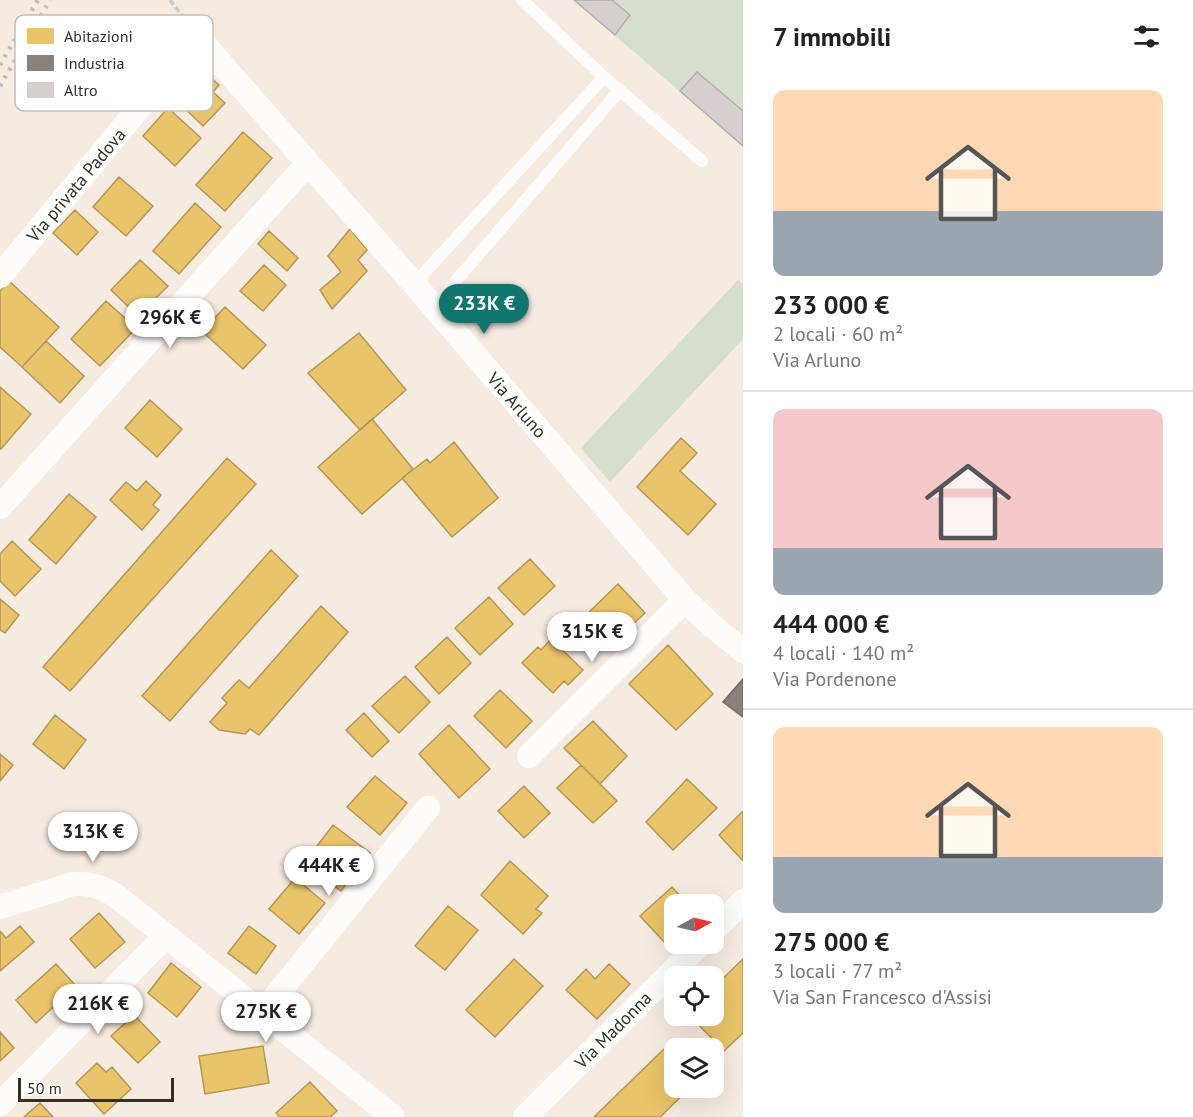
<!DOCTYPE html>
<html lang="it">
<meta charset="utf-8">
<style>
:root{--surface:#fff;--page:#f2f2f2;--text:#222;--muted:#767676;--line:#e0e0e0;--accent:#0f766e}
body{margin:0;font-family:"PT Sans",sans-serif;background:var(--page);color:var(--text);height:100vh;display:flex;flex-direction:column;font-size:22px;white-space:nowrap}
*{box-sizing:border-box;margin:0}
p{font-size:20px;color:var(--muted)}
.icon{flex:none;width:33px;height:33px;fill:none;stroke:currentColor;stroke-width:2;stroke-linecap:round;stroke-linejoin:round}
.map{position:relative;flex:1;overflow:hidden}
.sheet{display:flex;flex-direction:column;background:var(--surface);width:450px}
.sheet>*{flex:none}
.needle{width:39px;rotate:82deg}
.tools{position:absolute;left:664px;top:894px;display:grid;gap:12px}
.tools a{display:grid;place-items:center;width:60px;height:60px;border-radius:12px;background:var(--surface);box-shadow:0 6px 24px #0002;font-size:30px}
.scale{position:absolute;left:18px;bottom:15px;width:156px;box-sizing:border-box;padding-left:6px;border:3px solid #352e27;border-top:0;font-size:16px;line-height:21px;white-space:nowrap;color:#352e27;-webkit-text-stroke:4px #fff;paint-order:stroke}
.price{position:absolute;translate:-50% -51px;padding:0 14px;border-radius:21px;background:#fff;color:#222;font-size:20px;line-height:39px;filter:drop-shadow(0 2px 3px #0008)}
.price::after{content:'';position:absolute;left:50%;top:36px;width:18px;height:14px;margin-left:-9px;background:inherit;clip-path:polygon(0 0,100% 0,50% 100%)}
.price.active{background:var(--accent);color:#fff}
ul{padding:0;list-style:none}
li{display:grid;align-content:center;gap:12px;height:318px;padding:0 30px}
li+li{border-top:2px solid var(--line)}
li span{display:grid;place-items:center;height:186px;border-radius:12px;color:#555}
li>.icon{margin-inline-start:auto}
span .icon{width:108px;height:108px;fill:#fffc;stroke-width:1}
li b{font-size:26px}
h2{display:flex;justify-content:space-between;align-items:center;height:72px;padding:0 30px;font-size:26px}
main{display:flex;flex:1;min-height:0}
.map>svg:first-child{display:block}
.green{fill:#d6decc}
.homes{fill:#e9c46a;stroke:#b39756;stroke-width:1.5}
.industry{fill:#8a817c;stroke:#706862;stroke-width:1.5}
.building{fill:#d6cfcf;stroke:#b5aeae;stroke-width:1.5}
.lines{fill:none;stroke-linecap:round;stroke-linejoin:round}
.path{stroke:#d0ccc8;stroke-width:4;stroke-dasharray:6 3;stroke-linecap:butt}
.service{stroke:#fefcfa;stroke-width:12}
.minor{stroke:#fefcfa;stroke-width:24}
.rail{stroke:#c0bdbb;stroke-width:4.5;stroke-dasharray:3 6;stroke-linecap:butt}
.labels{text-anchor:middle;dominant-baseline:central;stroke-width:6;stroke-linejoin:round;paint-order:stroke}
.street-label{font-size:18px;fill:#352e27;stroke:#fff}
.key{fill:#fff;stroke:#c2c0be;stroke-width:1.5}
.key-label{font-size:16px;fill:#352e27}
</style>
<main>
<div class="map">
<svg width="743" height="1117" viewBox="0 0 743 1117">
<rect width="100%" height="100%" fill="#f6ebe1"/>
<path class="green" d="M574,0h169v146z
M738,280l5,4v55l-133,143 -29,-34z"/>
<path class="homes" d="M204,71l15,14 -6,7 12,11 -22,23 -26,-25z
M168,108l33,30 -26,28 -32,-30z
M243,132l29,26 -47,53 -29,-26z
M119,177l34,29 -27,30 -33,-29z
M195,203l26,24 -42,47 -26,-23z
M75,210l23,22 -21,23 -24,-22z
M350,229l17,21 -9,10 9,11 -35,38 -12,-19 21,-18 -13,-16z
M269,231l29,27 -11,13 -29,-27z
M140,260l28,26 -30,30 -27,-26z
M264,265l22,20 -23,26 -23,-20z
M9,281l50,46 -37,40 -22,-20v-56z
M106,301l30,27 -36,38 -29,-27z
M225,307l41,38 -23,24 -41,-38z
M359,333l47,57 -46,40 -52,-57z
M46,341l38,35 -24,27 -38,-36z
M0,387l31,27 -30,35 -1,-1z
M150,400l32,29 -25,28 -32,-29z
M372,419l41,50 -51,45 -44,-47z
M681,438l16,15 -17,18 36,33 -28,31 -51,-48z
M454,442l44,56 -46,39 -50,-59 25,-19 3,4z
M227,458l29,26 -186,207 -27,-24z
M146,481l15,14 -8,10 6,5 -17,20 -32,-30 16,-18 11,9z
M69,494l27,23 -40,47 -27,-24z
M12,541l29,28 -26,27 -15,-15v-27z
M271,550l27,26 -128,145 -28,-25z
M530,559l25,27 -31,29 -26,-27z
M618,584l27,29 -33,31 -27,-28z
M489,597l24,27 -33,31 -25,-27z
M0,599l19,16 -14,18 -5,-3z
M321,606l27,26 -89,103 -9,-6 -5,5 -26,-4 -9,-8 17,-19 -5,-5 17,-18 10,8z
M447,637l24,26 -32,31 -24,-27z
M551,639l32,31 -15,15 -4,-4 -11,12 -31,-30 16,-16 3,3z
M668,645l45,49 -37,36 -47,-46z
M405,676l25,26 -31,31 -27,-27z
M500,690l32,31 -26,27 -32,-32z
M364,713l25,28 -17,16 -26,-27z
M55,715l31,25 -22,29 -31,-25z
M593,721l34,35 -27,28 -36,-36z
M449,725l41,44 -31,29 -40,-44z
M0,754l13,11 -13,16z
M581,765l36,36 -24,22 -36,-35z
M375,776l32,27 -27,32 -33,-28z
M687,779l30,29 -44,42 -27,-28z
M524,786l26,27 -26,25 -26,-27z
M743,811v50l-24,-26z
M333,825l37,28 -29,38 -37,-28z
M510,861l38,35 -12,13 6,4 -19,21 -42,-39z
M295,878l30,25 -26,31 -30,-25z
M672,887l15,17h-12v32l-9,8 -26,-28z
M448,906l30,24 -33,40 -30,-24z
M99,913l26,29 -30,26 -25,-29z
M20,926l14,16 -34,29v-40l6,7z
M249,926l27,20 -20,28 -28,-21z
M514,959l29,27 -48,51 -29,-27z
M743,959v74l-19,18 -34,-35h24v-29z
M171,963l30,24 -24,30 -29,-24z
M56,964l20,22 -40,37 -20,-23z
M609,964l21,20 -33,35 -31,-29 20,-21 9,10z
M134,1015l26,27 -22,21 -27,-27z
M0,1032l14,16 -14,13z
M263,1046l6,37 -64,11 -6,-38z
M665,1048l10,10v30h15l-30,29h-66z
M97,1063l9,9 6,-5 19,22 -27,25 -28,-31z
M310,1082l27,29 -7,6h-50l-4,-4z
M40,1103l13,14h-29z"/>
<path class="industry" d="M743,679v38l-20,-15z"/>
<path class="building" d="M574,0h38l18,15 -15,20z
M697,72l46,39v35l-63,-55z"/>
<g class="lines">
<path class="path" d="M170,0l20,26"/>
<path class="service" d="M522,0l82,77 98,84
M414,284l190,-207
M435,310l14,-21 171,-199"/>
<path class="minor" d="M0,276l168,-203 35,-30 211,241 271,316 25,24 33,27
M0,507l308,-344
M529,756l156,-156
M0,907l73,-23c17,-1 28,3 42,11l278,222
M714,930l29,-29
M262,1013l166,-205
M0,1104l166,-168
M525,1117l175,-173"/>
<path class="rail" d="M0,65l38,-65
M0,86l50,-86"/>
</g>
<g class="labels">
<g class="street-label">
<text transform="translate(76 185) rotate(-50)">Via privata Padova</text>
<text transform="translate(517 405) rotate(49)">Via Arluno</text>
<text transform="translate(613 1030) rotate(-45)">Via Madonna</text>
</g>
</g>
<rect x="15" y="15" width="198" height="96" rx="9" class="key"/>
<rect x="27" y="28" width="27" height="16" fill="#e9c46a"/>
<rect x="27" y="55" width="27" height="16" fill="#8a817c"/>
<rect x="27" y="82" width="27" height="16" fill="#d6cfcf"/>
<g class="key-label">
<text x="64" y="42">Abitazioni</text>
<text x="64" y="69">Industria</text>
<text x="64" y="96">Altro</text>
</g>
</svg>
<div class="tools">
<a><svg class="needle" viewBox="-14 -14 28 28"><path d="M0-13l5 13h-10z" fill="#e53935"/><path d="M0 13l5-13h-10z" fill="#767676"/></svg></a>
<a><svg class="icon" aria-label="locate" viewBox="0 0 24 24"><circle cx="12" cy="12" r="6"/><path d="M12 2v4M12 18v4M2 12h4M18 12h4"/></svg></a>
<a><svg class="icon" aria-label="layers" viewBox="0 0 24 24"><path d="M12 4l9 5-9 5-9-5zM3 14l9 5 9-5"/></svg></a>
</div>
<div class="scale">50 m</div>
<b class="price active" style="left:484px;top:335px">233K €</b>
<b class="price" style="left:170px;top:349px">296K €</b>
<b class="price" style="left:592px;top:663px">315K €</b>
<b class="price" style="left:93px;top:863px">313K €</b>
<b class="price" style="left:329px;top:897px">444K €</b>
<b class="price" style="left:98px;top:1035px">216K €</b>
<b class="price" style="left:266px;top:1043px">275K €</b>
</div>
<section class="sheet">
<h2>7 immobili<svg class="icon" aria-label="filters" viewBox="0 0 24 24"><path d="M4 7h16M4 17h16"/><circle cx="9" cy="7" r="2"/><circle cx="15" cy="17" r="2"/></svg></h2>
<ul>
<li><span style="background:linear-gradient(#ffd9b3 65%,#9aa5b1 0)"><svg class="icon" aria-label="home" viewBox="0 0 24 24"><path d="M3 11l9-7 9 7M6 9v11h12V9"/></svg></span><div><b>233 000 €</b><p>2 locali · 60 m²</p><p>Via Arluno</p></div></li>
<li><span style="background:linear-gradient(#f6c9c9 75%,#9aa5b1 0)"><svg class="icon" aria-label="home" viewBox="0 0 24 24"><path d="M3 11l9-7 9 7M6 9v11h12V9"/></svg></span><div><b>444 000 €</b><p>4 locali · 140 m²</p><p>Via Pordenone</p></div></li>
<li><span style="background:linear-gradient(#ffd9b3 70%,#9aa5b1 0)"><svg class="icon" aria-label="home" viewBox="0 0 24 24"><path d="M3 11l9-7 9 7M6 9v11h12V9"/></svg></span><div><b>275 000 €</b><p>3 locali · 77 m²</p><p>Via San Francesco d'Assisi</p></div></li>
</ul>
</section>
</main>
